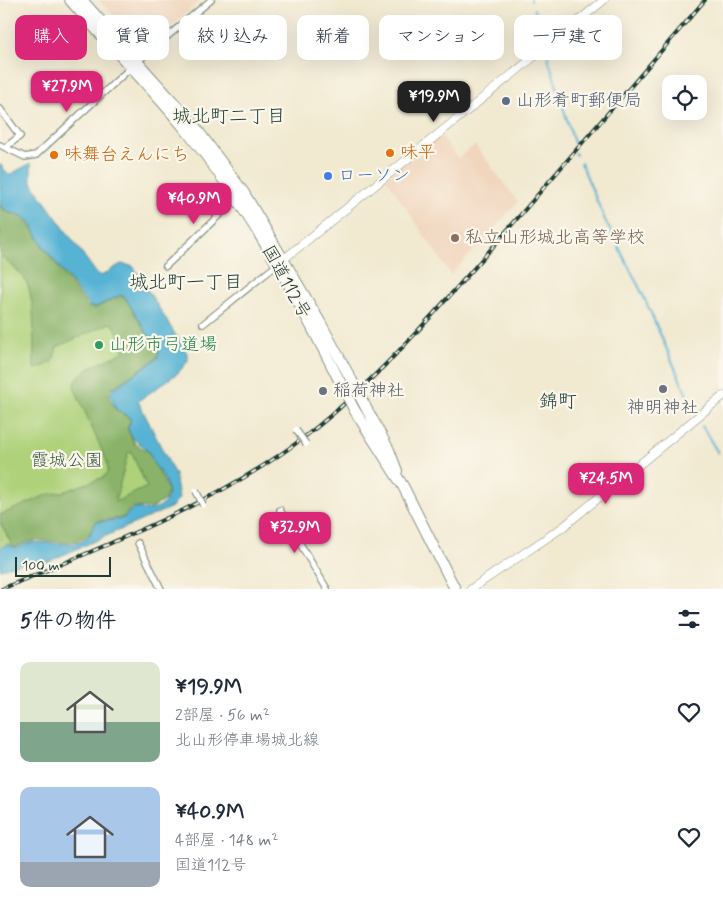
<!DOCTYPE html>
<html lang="ja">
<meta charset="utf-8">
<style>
:root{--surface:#fff;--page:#f2f2f3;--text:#1f2937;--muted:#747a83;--accent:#db2777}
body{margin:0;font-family:Mynerve,"Klee One",sans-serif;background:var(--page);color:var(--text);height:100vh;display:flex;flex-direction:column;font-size:19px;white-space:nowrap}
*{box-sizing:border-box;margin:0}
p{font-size:16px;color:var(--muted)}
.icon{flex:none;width:28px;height:28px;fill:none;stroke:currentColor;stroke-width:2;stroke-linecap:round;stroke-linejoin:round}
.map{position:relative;height:589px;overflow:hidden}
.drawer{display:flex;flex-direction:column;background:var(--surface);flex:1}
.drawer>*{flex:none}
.hud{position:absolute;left:15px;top:15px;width:694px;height:45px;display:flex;gap:10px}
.buttons{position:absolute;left:662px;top:75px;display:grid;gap:10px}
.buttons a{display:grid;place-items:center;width:45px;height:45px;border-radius:10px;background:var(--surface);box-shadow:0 5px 20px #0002;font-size:25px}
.scale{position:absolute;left:15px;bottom:12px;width:96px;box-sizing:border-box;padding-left:5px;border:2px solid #1f3d34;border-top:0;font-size:14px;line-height:18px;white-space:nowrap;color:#1f3d34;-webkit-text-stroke:4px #fbf7ec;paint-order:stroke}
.price{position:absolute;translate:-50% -42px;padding:0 11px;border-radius:10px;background:var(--accent);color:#fff;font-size:16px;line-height:32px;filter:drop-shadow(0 1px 2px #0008)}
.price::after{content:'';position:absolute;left:50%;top:30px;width:15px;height:11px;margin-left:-8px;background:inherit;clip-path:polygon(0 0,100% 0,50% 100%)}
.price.selected{background:#222;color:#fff}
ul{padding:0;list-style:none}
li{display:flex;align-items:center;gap:15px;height:125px;padding:0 20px}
li span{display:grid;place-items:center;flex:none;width:140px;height:100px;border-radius:10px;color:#555}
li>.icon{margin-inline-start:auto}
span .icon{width:60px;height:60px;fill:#fffc;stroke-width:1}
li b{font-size:21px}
h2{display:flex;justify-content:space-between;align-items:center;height:60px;padding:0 20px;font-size:21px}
.pill{padding:0 18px;border-radius:10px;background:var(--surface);box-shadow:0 5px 20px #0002;font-size:18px;line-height:45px}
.pill.selected{background:var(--accent);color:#fff}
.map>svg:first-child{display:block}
.built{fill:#f1d5bd}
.green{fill:#aed179;stroke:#668756}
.forest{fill:#8ab369;stroke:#54784e;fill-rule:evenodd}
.water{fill:#56b3d4;stroke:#3a7884}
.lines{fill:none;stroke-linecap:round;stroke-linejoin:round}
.stream{stroke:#56b3d4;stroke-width:2}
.street-casing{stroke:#889382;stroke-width:8}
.secondary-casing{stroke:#889382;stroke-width:9}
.highway-casing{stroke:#889382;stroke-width:12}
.street{stroke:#fff;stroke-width:5.5}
.secondary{stroke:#fff;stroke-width:8}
.highway{stroke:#fff;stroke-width:10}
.rail-casing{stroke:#1f3d34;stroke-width:4}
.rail{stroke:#fbf7ec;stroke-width:2;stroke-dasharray:5.5;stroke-linecap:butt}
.street-bridge-casing{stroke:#889382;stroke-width:8;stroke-linecap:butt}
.highway-bridge-casing{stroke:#889382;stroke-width:12;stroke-linecap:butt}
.street-bridge{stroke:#fff;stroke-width:5.5}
.highway-bridge{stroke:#fff;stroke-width:10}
.service-dot{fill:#5c6f8a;stroke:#fbf7ec;stroke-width:2}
.food-dot{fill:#e8710a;stroke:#fbf7ec;stroke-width:2}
.shop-dot{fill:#3f7fe0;stroke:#fbf7ec;stroke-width:2}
.education-dot{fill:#8d6e63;stroke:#fbf7ec;stroke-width:2}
.leisure-dot{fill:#2e9e5b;stroke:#fbf7ec;stroke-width:2}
.worship-dot{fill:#6b7280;stroke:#fbf7ec;stroke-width:2}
.labels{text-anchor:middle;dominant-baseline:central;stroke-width:4.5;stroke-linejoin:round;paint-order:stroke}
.service-label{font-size:18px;fill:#4e5e75;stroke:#fbf7ec;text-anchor:start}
.food-label{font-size:18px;fill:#c56008;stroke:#fbf7ec;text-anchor:start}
.shop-label{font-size:18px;fill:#366cbe;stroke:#fbf7ec;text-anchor:start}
.education-label{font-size:18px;fill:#785e54;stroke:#fbf7ec;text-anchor:start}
.street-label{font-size:18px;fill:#1f3d34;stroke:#fbf7ec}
.leisure-label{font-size:18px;fill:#27864d;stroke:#fbf7ec;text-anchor:start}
.worship-label{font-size:18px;fill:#5b616d;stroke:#fbf7ec;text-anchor:start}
.park-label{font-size:18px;fill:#3c5b42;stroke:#fbf7ec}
.neighbourhood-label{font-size:19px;fill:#1f3d34;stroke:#fbf7ec}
</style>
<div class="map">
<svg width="723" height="589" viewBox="0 0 723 589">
<rect width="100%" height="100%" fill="#fbf7ec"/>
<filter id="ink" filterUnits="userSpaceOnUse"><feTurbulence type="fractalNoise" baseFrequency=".02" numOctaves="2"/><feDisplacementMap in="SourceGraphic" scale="10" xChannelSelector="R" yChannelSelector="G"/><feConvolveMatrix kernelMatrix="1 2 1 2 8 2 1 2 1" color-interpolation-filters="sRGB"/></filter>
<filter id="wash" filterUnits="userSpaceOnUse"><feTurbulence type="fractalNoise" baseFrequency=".0096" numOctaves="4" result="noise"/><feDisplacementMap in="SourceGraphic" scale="20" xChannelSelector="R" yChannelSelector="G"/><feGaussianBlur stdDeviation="1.12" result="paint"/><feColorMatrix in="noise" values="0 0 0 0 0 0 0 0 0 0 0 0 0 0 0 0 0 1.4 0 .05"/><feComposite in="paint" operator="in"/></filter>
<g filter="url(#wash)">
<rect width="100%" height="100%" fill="#f1e9d0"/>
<path class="built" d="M99,0h102l-57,49z
M441,136l17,22 17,-13 43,57 -67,73 -65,-97z"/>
<path class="green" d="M0,204l39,42 51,64 31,-13 37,57 -49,36 -2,5 53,91 -160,67z"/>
<path class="forest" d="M0,206l7,6 16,6 6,4 14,25 45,60 8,1 24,-12 5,2 34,55 -2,5 -46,31 -3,7 8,14 12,7 2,4 -3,8 8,15 13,7 20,39 -3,10 -13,8 -20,-1 -8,10c-9,3 -18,3 -27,4 -7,6 -6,15 -14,18 -16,7 -35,0 -51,2 -7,1 -13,5 -19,6l-13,-25v-7l49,-21 14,-2 41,-15 4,-5 -1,-10 -33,-75c2,-18 35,-27 49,-35l2,-4 -11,-23 -4,-2 -53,24 -4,15 -16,7 -3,-1c-1,-25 3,-70 -10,-90 -7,-9 -15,-15 -24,-22zM131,452l16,35 -32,15 13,-49z"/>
<path class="water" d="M31,163v16l4,9 62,86 4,2 20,-12 12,2 55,89v6l-10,12 -40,28 37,74 4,23 -7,9 -125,55c-17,-5 -30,4 -47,7v-21l8,-4 7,4c5,-1 10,-4 15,-5 17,-3 42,6 56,-4 6,-5 5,-12 11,-17 10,-1 17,-2 27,-4l9,-10c5,0 11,2 15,2 30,-4 20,-29 8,-43 -5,-5 -4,-12 -9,-17 -8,-9 -15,-8 -19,-22l3,-7 -2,-4 -13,-8 -6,-14 3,-6 45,-31 1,-6 -34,-55 -5,-2 -24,12h-6l-47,-61 -13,-24 -6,-5 -17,-6 -7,-6v-41l9,11z"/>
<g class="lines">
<path class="stream" d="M531,0v1
M534,9l10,33
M547,54l27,89
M575,153l1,2
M581,163l24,57 38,75 50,114
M702,426l16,27"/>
</g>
</g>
<g filter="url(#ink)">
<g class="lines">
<defs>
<path id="street" d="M0,109l20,27 -14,11
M0,145l25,12 11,-2 102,-94 73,-61
M166,266l70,-67
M203,324l75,-60
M280,510l47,79
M138,543l23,46"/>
<path id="secondary" d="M279,263l325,-263
M471,589l92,-62 160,-131"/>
<path id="highway" d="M70,0c38,44 79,85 116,130 64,79 112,168 157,258
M82,0l111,124 51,69 76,129 32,59
M364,404l25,46 8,21
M355,411l48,75 52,103"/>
</defs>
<use href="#street" class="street-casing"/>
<use href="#secondary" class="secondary-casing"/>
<use href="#highway" class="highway-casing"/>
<use href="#street" class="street"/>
<use href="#secondary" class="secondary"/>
<use href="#highway" class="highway"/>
<defs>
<path id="rail" d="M2,589c101,-43 218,-86 305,-154 69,-54 126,-120 184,-186 72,-83 143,-166 214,-249"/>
</defs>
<use href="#rail" class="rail-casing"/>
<use href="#rail" class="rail"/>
<defs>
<path id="street-bridge" d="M296,430l10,14
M196,491l7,14"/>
<path id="highway-bridge" d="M352,381l12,23
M343,388l12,23"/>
</defs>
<use href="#street-bridge" class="street-bridge-casing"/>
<use href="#highway-bridge" class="highway-bridge-casing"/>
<use href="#street-bridge" class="street-bridge"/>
<use href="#highway-bridge" class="highway-bridge"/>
</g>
</g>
<circle class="service-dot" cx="506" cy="101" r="5"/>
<g class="food-dot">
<circle cx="390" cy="153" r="5"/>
<circle cx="54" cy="155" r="5"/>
</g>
<circle class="shop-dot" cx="328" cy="176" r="5"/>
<circle class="education-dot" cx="455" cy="238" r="5"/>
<circle class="leisure-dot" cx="99" cy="345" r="5"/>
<g class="worship-dot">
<circle cx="663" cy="389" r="5"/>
<circle cx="323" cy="391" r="5"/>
</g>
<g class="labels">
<g class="service-label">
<text x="516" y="101">山形肴町郵便局</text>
</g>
<g class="food-label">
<text x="400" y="153">味平</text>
<text x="64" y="155">味舞台えんにち</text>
</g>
<g class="shop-label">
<text x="338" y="176">ローソン</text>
</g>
<g class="education-label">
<text x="465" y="238">私立山形城北高等学校</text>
</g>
<g class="street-label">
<text transform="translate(286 282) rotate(61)">国道112号</text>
</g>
<g class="leisure-label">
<text x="109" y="345">山形市弓道場</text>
</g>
<g class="worship-label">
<text x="333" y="391">稲荷神社</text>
<text x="663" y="408" text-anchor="middle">神明神社</text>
</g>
<g class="park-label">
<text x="67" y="461">霞城公園</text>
</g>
<g class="neighbourhood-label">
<text x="229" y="116">城北町二丁目</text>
<text x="186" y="282">城北町一丁目</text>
<text x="558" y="401">錦町</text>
</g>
</g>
</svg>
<div class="buttons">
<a><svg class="icon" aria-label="locate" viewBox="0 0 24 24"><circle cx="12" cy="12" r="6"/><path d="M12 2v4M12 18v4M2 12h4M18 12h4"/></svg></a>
</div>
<div class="scale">100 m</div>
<b class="price" style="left:67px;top:113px">¥27.9M</b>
<b class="price selected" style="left:434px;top:123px">¥19.9M</b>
<b class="price" style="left:194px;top:225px">¥40.9M</b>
<b class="price" style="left:606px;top:505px">¥24.5M</b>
<b class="price" style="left:295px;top:554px">¥32.9M</b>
<div class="hud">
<a class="pill selected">購入</a>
<a class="pill">賃貸</a>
<a class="pill">絞り込み</a>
<a class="pill">新着</a>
<a class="pill">マンション</a>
<a class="pill">一戸建て</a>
</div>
</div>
<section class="drawer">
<h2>5件の物件<svg class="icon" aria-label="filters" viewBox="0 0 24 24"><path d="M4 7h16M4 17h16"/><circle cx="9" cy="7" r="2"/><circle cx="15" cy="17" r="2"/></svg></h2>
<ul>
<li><span style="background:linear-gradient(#dfe7d0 60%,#7fa58c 0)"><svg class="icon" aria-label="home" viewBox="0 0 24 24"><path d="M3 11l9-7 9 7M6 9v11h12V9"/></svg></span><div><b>¥19.9M</b><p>2部屋 · 56 m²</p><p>北山形停車場城北線</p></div><svg class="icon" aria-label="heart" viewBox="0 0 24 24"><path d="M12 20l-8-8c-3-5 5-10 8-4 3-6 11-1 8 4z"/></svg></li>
<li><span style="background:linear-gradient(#a9c7e8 75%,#9aa5b1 0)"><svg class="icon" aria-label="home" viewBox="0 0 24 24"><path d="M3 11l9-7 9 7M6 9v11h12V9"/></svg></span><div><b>¥40.9M</b><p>4部屋 · 148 m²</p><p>国道112号</p></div><svg class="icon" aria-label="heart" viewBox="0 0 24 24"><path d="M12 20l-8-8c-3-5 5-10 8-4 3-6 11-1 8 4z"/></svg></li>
</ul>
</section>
